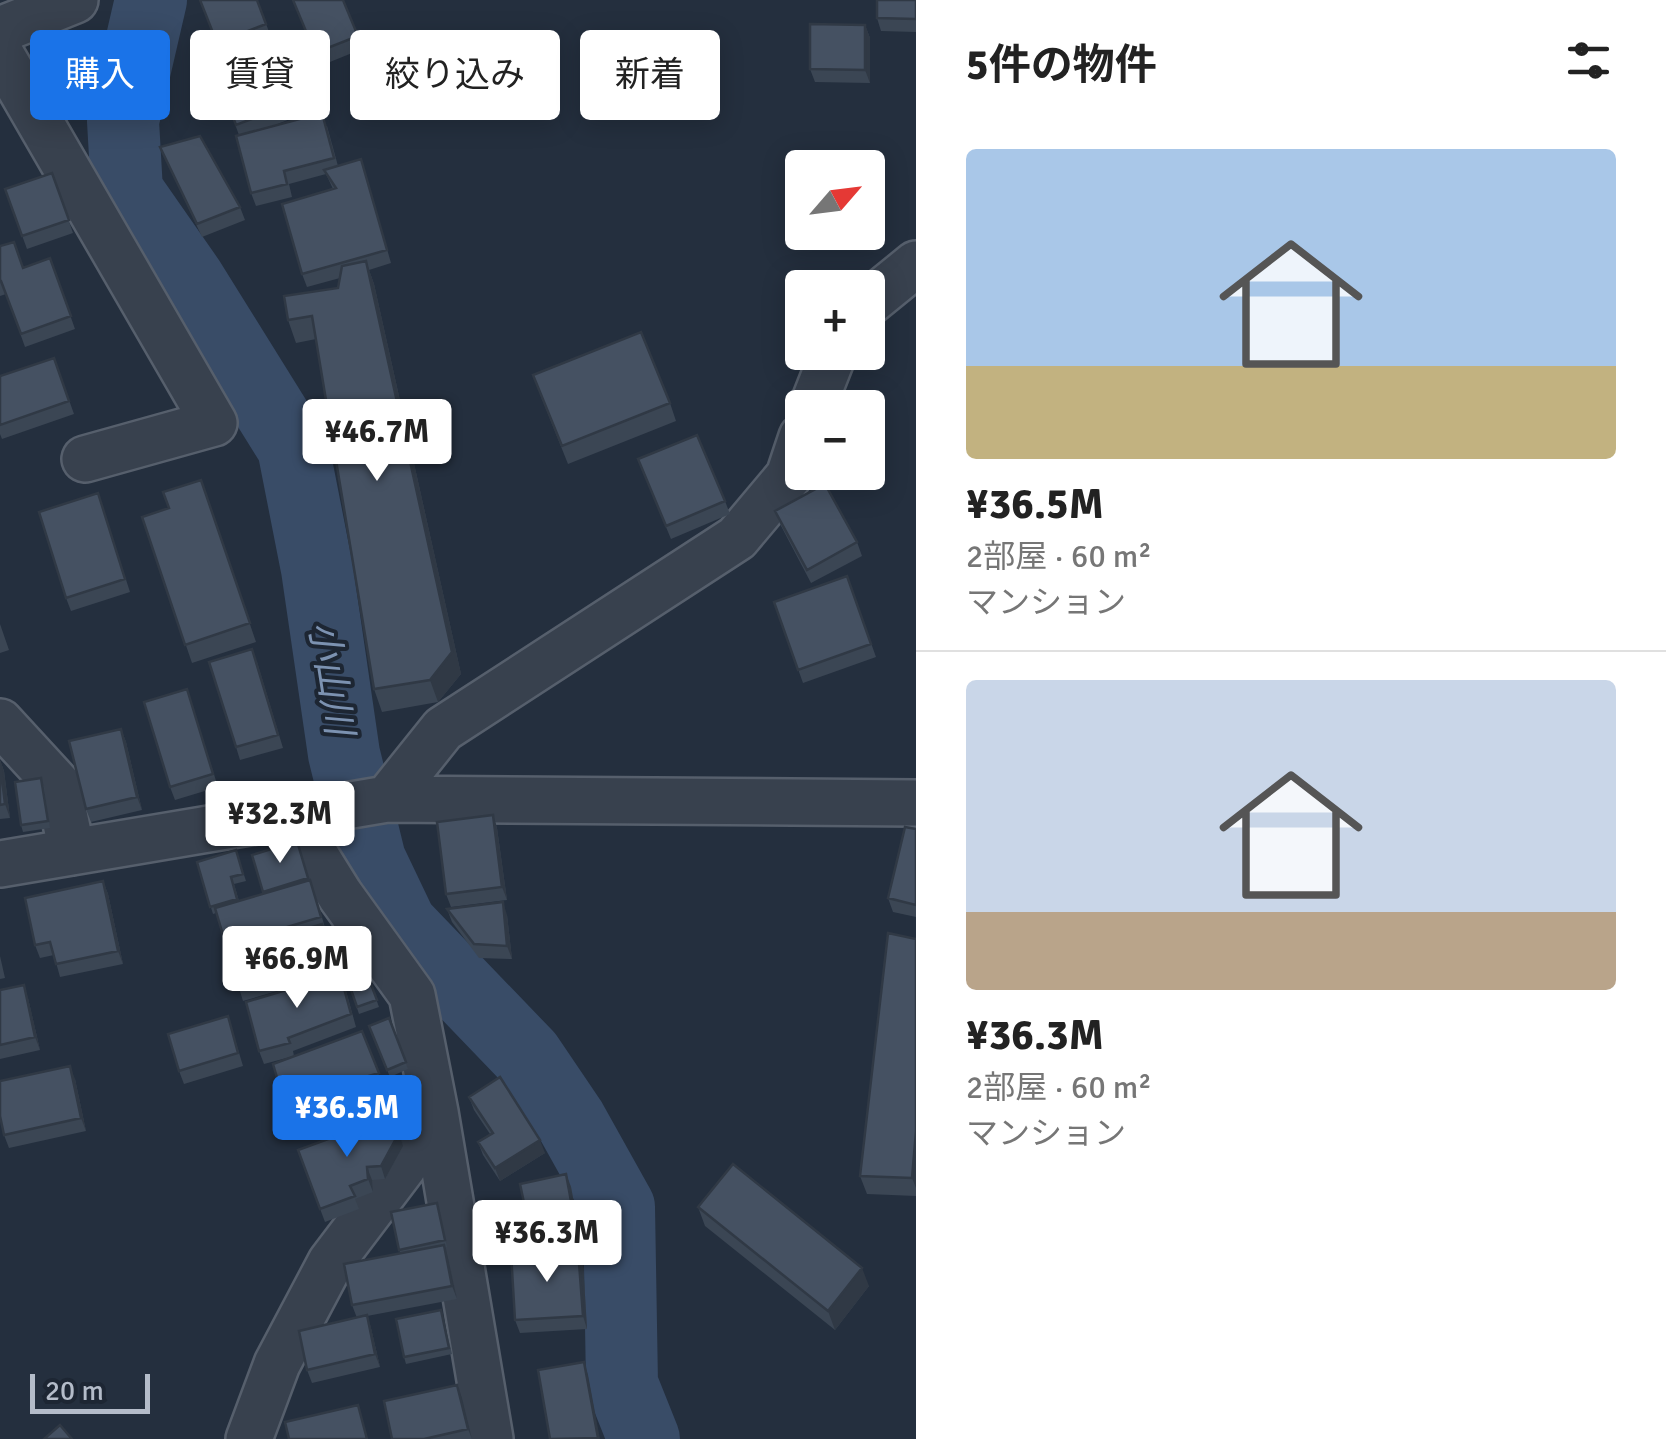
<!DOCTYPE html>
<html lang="ja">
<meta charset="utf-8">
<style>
:root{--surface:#fff;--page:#f6f6f6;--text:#222;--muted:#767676;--line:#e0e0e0;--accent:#1a73e8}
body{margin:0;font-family:Signika,"Noto Sans JP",sans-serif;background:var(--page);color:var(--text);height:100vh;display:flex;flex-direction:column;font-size:38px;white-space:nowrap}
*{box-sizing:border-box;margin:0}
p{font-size:32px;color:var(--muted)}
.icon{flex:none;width:55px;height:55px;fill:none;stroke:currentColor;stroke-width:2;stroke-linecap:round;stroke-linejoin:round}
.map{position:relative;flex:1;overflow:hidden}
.side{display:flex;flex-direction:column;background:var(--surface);width:750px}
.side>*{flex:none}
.banner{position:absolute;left:30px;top:30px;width:735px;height:90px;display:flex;gap:20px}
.needle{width:65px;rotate:62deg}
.fabs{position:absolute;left:785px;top:150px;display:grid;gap:20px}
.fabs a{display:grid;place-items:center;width:100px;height:100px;border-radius:10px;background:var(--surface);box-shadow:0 5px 25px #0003;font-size:50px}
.scale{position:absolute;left:30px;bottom:25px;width:120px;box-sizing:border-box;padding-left:10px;border:5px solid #b4bcc9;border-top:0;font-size:28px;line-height:35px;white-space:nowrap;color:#b4bcc9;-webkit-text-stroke:8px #1d2633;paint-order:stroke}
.price{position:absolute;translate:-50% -85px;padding:0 22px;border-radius:10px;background:#fff;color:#222;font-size:32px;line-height:65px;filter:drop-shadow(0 2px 5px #0008)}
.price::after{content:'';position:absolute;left:50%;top:60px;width:30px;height:22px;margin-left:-15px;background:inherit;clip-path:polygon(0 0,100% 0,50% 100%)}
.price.on{background:var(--accent);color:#fff}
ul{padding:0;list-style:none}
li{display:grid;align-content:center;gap:20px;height:530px;padding:0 50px}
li+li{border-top:2px solid var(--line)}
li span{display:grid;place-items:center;height:310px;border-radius:10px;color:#555}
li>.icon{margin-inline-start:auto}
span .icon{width:180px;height:180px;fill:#fffc;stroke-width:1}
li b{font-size:42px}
h2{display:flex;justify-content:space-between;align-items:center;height:120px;padding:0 50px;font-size:42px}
.chip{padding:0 35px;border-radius:10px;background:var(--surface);box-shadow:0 5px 25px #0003;font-size:35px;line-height:90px}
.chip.on{background:var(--accent);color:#fff}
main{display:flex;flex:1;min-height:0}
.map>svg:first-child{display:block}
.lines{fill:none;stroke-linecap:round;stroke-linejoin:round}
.river{stroke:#394c67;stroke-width:72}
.minor-casing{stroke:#565f6c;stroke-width:50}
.minor{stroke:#38414e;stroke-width:45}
.wall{fill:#3b4654}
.shaded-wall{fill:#303945}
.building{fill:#455162;stroke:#303945;stroke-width:2.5}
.labels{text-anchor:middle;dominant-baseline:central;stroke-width:8;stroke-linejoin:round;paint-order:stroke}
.water-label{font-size:38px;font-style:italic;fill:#7c92b1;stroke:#1d2633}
</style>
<main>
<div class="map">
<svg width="916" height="1439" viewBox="0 0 916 1439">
<rect width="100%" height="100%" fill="#242f3e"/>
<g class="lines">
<path class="river" d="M151,0l-28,121 4,70 62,89 104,167 24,122 27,185 26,106 31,65 126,131 44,65 48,86 3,177 22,55"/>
<defs>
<path id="minor" d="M0,30l75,-30
M0,53l214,370 -129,36
M868,303l48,-39
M812,408l22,-56
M0,722l58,63 14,67
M387,799l56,-70 294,-191 52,-62 13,-39
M0,864l387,-65 529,4
M435,1112l55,327
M249,1439l28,-75 54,-102 72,-95 32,-55 -23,-117 -72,-100 -49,-79"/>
</defs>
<use href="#minor" class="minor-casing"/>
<use href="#minor" class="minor"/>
</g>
<path class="wall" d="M200,0h57l14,37 -11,5 30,77 -22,9 59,-2 11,40 27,6 26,91 -22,7 5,14 87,390 -23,28 -56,10 -8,-23 -58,-350 -20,4 -8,-23 50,-32 2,-10 -33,9 -5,-13 31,-85 -7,-15 -37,10 3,13 -36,9 -5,-13 -12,-58 -28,-75 10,-5z
M293,0l65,36 4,13 -42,17z
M916,0v32l-35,-1 -4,-13z
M865,25l5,13v45l-55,-1 -5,-13z
M160,147l80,60 5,13 -43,17z
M52,173l21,60 -46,16 -22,-60z
M803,232h57v7l-55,-1z
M0,246l23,22 27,-10 25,71 -50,18 -19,-53 -6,2z
M54,358l20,56 -72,25 -2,-5v-58z
M540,394l130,9 6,18 -108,43z
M643,472l82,29 5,13 -59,25z
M201,480l55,162 -64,21 -50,-146 27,-9z
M98,493l32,99 -59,19 -5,-13z
M775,511l82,31 5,14 -51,27 -31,-59z
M847,576l29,81 -73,26 -29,-81z
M0,624l9,26 -9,3z
M257,662l26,86 -43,12 -4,-13z
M187,689l31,98 -43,13 -5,-13z
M121,729l5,13 16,68 -51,12 -5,-13z
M0,760l4,11 6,47 -10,1z
M44,785l6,43 -27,4 -2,-7z
M493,815l4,13 10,72 -56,7 -5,-13z
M916,829v88l-23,-5 -5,-14z
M297,841l12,40 6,12 23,80 -95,28 -27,-88 -3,1 -16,-52 39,-12 10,31 -12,3 5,17 25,-7 -1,-2z
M103,881l5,13 15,70 -63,13 -6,-22 -14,3 -5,-13z
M447,909l60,6 5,44 -33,-1 -27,-36z
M916,939v257l-49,-2 -7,-18z
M0,956l5,22 -5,1z
M366,971l13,36 -20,7 -12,-36z
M345,987l11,40 -63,24 1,5 68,-25 21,55 -94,28 -5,-13 10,-45 -30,8 -5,-13z
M0,990l28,8 12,52 -40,9z
M228,1016l15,50 -59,18 -5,-13z
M389,1018l19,51 -18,8 -21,-51z
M75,1079l11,52 -77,17 -5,-13z
M469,1097l76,56 -45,28 -17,-26 -5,-13 12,-8 -16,-24z
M399,1133l4,13 -18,33 -13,1 1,12 -18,7 4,10 -34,13 -27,-72z
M566,1174l5,13 7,38 -45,10 -5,-13z
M437,1203l10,44 -2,1 3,10 9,41 -90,17 4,12 9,39 -68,16 -5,-13 50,-52 -5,-13 48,-52 -9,-41z
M698,1207l171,79 -34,44 -130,-104z
M583,1262l4,67 -67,4 -5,-13z
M441,1310l11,44 -46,10 -2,-7z
M462,1398l10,41h-80z"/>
<path class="shaded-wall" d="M865,25l5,13v45l-5,-13z
M366,261l8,23 87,390 -23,28 -8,-22z
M121,729l5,13 16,68 -5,-13z
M0,760l4,11 6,47 -5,-14z
M493,815l4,13 10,72 -5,-13z
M103,881l5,13 15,70 -5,-13z
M503,902l4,13 5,44 -5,-13z
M24,985l4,13 12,52 -5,-13z
M70,1066l5,13 11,52 -5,-13z
M916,1131v57l-4,-10z
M399,1133l4,13 -18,33 -4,-13z
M540,1140l5,13 -45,28 -5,-13z
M367,1167l5,13 1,12 -5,-13z
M566,1174l5,13 7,38 -5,-13z
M444,1245l4,13 9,41 -5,-13z
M578,1249l5,13 4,67 -4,-13z
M862,1268l7,18 -34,44 -7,-19z
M367,1315l4,13 9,39 -5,-13z
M584,1362l4,13 12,64 -2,-1z
M457,1385l5,13 10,41 -4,-10z"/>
<path class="building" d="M200,0h57l9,24 -49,19z
M293,0h50l15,36 -43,17z
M877,0h39v19l-39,-1z
M810,24l55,1v45l-55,-1z
M260,40l26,66 -50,19 -25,-65z
M322,113l12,45 -50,13 3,13 -36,9 -15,-57z
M200,136l40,71 -43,17 -37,-77z
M361,159l26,91 -85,24 -20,-70 54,-16 -12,-18z
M52,173l17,47 -47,16 -17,-47z
M801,180h1v45h-1z
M14,242l9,26 27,-10 21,58 -50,18 -20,-53h-1v-35z
M366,261l86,391 -22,28 -56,9 -62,-373 -24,4 -4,-24 54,-8 4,-22z
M641,332l29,71 -108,43 -29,-71z
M54,358l15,43 -69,24v-49z
M697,435l28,66 -59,25 -28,-67z
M201,480l49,143 -65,22 -43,-128 27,-9 -6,-16z
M825,484l32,58 -50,28 -32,-59z
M98,493l27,86 -59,19 -27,-86z
M847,576l24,68 -73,26 -24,-68z
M252,649l26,86 -42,12 -27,-85z
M187,689l26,85 -43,13 -26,-85z
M121,729l16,68 -51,12 -17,-68z
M0,763l5,41 -5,1z
M41,778l7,43 -27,4 -6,-43z
M493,815l9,72 -56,7 -9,-72z
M905,827l11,2v76l-28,-7z
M297,841l11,37 -45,14 -11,-37z
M236,850l7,24 -12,3 6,22 -27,8 -13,-45z
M310,880l11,37 -95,28 -11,-37z
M103,881l15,70 -62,13 -6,-22 -15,3 -10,-47z
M503,902l4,44 -33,-2 -27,-35z
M322,924l11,36 -94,28 -11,-36z
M888,933l28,6v192l-4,47 -52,-2z
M366,971l11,29 -20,7 -10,-29z
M340,974l11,40 -63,24 2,5 -31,8 -13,-49z
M24,985l11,52 -35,8v-55z
M228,1016l10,37 -59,18 -11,-37z
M389,1018l17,44 -19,8 -18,-44z
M362,1031l17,42 -95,28 -11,-37z
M70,1066l11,52 -77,17 -4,-19v-35z
M500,1077l40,63 -45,28 -17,-26 15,-9 -24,-36z
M388,1117l11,16 -18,33 -14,1 1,12 -18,7 5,10 -35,13 -22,-59z
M733,1164l129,104 -34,43 -130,-104z
M566,1174l7,38 -45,10 -8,-38z
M437,1203l8,37 -46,10 -8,-38z
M444,1245l8,41 -100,19 -8,-41z
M578,1249l5,67 -68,4 -4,-67z
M441,1310l8,38 -45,9 -8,-38z
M367,1315l8,39 -68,16 -8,-39z
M584,1362l14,76 -48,1 -12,-69z
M457,1385l11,44 -44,10h-32l-8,-38z
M358,1405l9,34h-78l-4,-17z
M60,1425l12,14h-28z"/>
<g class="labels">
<g class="water-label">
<text transform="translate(331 678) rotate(81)">小山川</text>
</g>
</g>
</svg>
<div class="fabs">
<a><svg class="needle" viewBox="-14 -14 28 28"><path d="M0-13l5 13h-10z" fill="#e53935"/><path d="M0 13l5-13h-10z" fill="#767676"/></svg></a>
<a>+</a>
<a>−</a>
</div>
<div class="scale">20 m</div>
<b class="price" style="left:377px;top:484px">¥46.7M</b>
<b class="price" style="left:280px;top:866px">¥32.3M</b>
<b class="price" style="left:297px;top:1011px">¥66.9M</b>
<b class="price on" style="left:347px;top:1160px">¥36.5M</b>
<b class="price" style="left:547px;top:1285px">¥36.3M</b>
<div class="banner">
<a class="chip on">購入</a>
<a class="chip">賃貸</a>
<a class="chip">絞り込み</a>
<a class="chip">新着</a>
</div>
</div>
<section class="side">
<h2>5件の物件<svg class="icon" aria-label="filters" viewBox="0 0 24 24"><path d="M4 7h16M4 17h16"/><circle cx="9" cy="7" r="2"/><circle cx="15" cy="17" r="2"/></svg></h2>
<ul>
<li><span style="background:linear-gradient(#a9c7e8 70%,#c2b280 0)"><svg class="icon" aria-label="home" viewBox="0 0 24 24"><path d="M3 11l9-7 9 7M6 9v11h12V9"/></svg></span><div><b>¥36.5M</b><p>2部屋 · 60 m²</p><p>マンション</p></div></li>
<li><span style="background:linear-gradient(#c9d6e8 75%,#b9a48a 0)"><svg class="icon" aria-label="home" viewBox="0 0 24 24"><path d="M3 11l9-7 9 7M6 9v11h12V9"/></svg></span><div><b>¥36.3M</b><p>2部屋 · 60 m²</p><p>マンション</p></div></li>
</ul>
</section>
</main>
